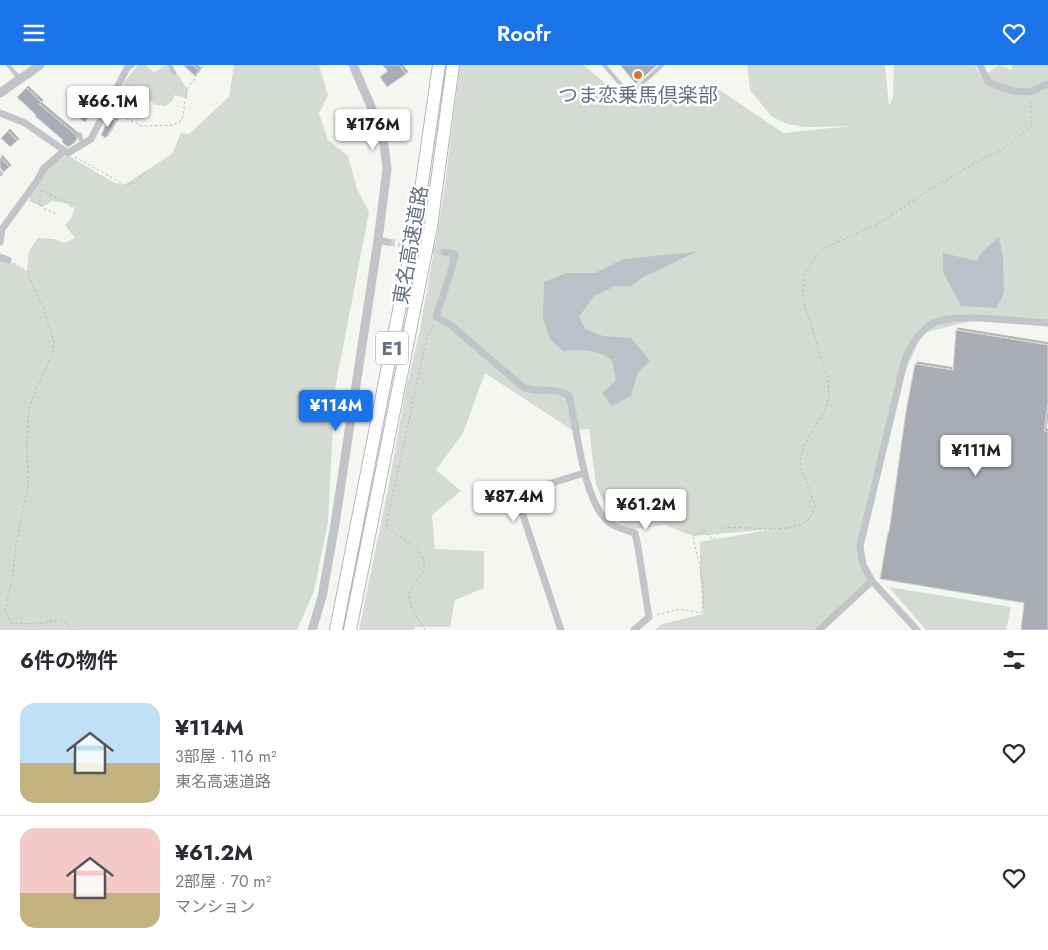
<!DOCTYPE html>
<html lang="ja">
<meta charset="utf-8">
<style>
:root{--surface:#fff;--page:#f7f7f7;--text:#2b2b33;--muted:#7c7c81;--line:#e1e1e2;--accent:#1a73e8}
body{margin:0;font-family:Jost,"Noto Sans JP",sans-serif;background:var(--page);color:var(--text);height:100vh;display:flex;flex-direction:column;font-size:19px;white-space:nowrap}
*{box-sizing:border-box;margin:0}
p{font-size:16px;color:var(--muted)}
.icon{flex:none;width:28px;height:28px;fill:none;stroke:currentColor;stroke-width:2;stroke-linecap:round;stroke-linejoin:round}
.map{position:relative;height:565px;overflow:hidden}
.panel{display:flex;flex-direction:column;background:var(--surface);flex:1}
.panel>*{flex:none}
.price{position:absolute;translate:-50% -42px;padding:0 11px;border-radius:5px;background:#fff;color:#222;font-size:16px;line-height:32px;filter:drop-shadow(0 1px 2px #0008)}
.price::after{content:'';position:absolute;left:50%;top:30px;width:15px;height:11px;margin-left:-8px;background:inherit;clip-path:polygon(0 0,100% 0,50% 100%)}
.price.on{background:var(--accent);color:#fff}
ul{padding:0;list-style:none}
li{display:flex;align-items:center;gap:15px;height:125px;padding:0 20px}
li+li{border-top:1px solid var(--line)}
li span{display:grid;place-items:center;flex:none;width:140px;height:100px;border-radius:15px;color:#555}
li>.icon{margin-inline-start:auto}
span .icon{width:60px;height:60px;fill:#fffc;stroke-width:1}
li b{font-size:21px}
h2{display:flex;justify-content:space-between;align-items:center;height:60px;padding:0 20px;font-size:21px}
header{display:flex;justify-content:space-between;align-items:center;height:65px;padding:0 20px;background:var(--accent);color:#fff;font-size:22px;font-weight:600}
.map>svg:first-child{display:block}
.green{fill:#d4dbd2}
.water{fill:#b9c2c8}
.building{fill:#a8adb5;stroke:#d7d7d5;filter:url(#shadow)}
.lines{fill:none;stroke-linecap:round;stroke-linejoin:round}
.minor-tunnel{stroke:#d1d5d6;stroke-width:7;stroke-dasharray:7 3.5;stroke-linecap:butt}
.motorway-casing{stroke:#b4b6ba;stroke-width:14}
.path{stroke:#b9bbbe;stroke-width:1;stroke-dasharray:2.5 2.5;stroke-linecap:butt}
.service{stroke:#c1c4c8;stroke-width:4}
.minor{stroke:#c1c4c8;stroke-width:7}
.tertiary{stroke:#c1c4c8;stroke-width:9}
.motorway{stroke:#fff;stroke-width:12}
.poi-dot{fill:#de712b;stroke:#fff;stroke-width:2}
.labels{text-anchor:middle;dominant-baseline:central;stroke-width:5;stroke-linejoin:round;paint-order:stroke}
.shield{fill:#fff;stroke:#949ca8;stroke-width:1}
.shield-label{font-size:19px;font-weight:bold;fill:#667183}
.poi-label{font-size:20px;fill:#667183;stroke:#fff}
.street-label{font-size:20px;fill:#667183;stroke:#fff}
</style>
<header><svg class="icon" aria-label="menu" viewBox="0 0 24 24"><path d="M4 6h16M4 12h16M4 18h16"/></svg>Roofr<svg class="icon" aria-label="heart" viewBox="0 0 24 24"><path d="M12 20l-8-8c-3-5 5-10 8-4 3-6 11-1 8 4z"/></svg></header>
<div class="map">
<svg width="1048" height="565" viewBox="0 0 1048 565">
<defs>
<filter id="shadow"><feDropShadow dx="2" dy="-2" stdDeviation="0" flood-color="#0004"/></filter>
</defs>
<rect width="100%" height="100%" fill="#f5f6f2"/>
<path class="green" d="M138,0h7l9,7 13,-7h4l17,25 -1,8 -12,-3 -3,6 -6,5 -10,-1 -20,-12 -16,3 5,-15z
M234,0h85l9,30 -9,19 9,26 20,16 9,33 12,23 -34,177 -7,133 -14,69 -17,39h-297v-375l27,17 2,-21 9,-13 16,1 10,4 11,-5 -10,-13 7,-8 3,-11 -3,2 -6,-5 -14,-2 -10,6 -13,-6 5,-16 10,-17 21,-13 4,1 44,26 11,3 48,-31 9,-21 8,1 40,-37z
M460,0h124l42,37 27,-2 58,-16 72,49 68,-7 -47,1 -16,-3 -16,-7 -22,-27 -3,-25h138l4,41 4,-9 1,-32h81l6,12 18,-12 13,5v-5h36v258l-68,-4 -58,14 -25,58 -37,155 12,35 -53,49h-164l7,-6 41,-10 -3,-42v-30l74,-13 -81,7 -28,-11 -31,4 -22,-9 -16,-35 -7,-56 -17,1 -87,-57 -22,60 -27,37 25,21 -29,24 3,34 49,2v37l-29,12 -5,27h-35l-1,3h-55l29,-141 18,-100 14,-59 23,-131z
M84,21c9,3 18,9 23,17l-7,10 -16,-9 -10,9 -1,-13z
M889,522l122,20 -5,23h-80z"/>
<path class="water" d="M999,172l4,21 1,35 -8,15 -35,-2 -18,-34v-19l34,8 5,-9z
M696,187l-53,25 -12,9h-16l-22,11 -14,20 6,12 18,7 28,2 19,23 -12,11 -7,24 -19,10 -10,-13 14,-12 -4,-21c-17,-11 -29,-11 -49,-9l-13,-12 -7,-21 1,-36 23,-9h28l28,-14z"/>
<path class="building" d="M183,0h10l6,5 -4,6z
M382,0h17l7,9 -19,13 -7,-10 8,-6z
M620,0h37l-21,19z
M26,23l15,14 -2,2 37,31 1,4 -4,5 -5,3 -6,-5 1,-2 -28,-24 1,-1 -19,-18z
M92,29l9,7 -16,21 -10,-7z
M127,34l5,3 2,-3 12,7 -8,13 -17,-9z
M109,53l7,3 -10,17 -5,-3z
M8,66l9,10 -7,6 -9,-9z
M0,92l9,10 -5,5 -4,-4z
M956,265l92,15v59l-4,27 4,1v198h-27l3,-27 -144,-24 8,-47h1l17,-121 9,-47 38,6z"/>
<g class="lines">
<path class="minor-tunnel" d="M388,177l56,10"/>
<defs>
<path id="motorway" d="M336,565l80,-406 23,-159
M350,565l81,-404 22,-161"/>
</defs>
<use href="#motorway" class="motorway-casing"/>
<path class="path" d="M113,47l29,14 31,-1 9,-5 5,-31 17,-24
M75,92l50,28 10,-2 12,-13
M41,125c-4,18 1,17 17,25
M41,125l25,13
M14,198l14,9 8,22 7,12 11,37 -2,11 -16,36 -7,19 -2,32 1,45 -12,59 -3,28 -8,38 6,12 25,1 24,-4 8,4 4,6
M657,550l23,-6 21,4c8,-21 -4,-54 -8,-77l12,-5 8,9 10,-12c22,-3 67,8 85,-8 3,-3 6,-10 7,-14l-15,-42 2,-14 11,-21 12,-18 4,-13 -1,-18 -26,-84 3,-23 10,-15 8,-9 62,-29 48,-33 77,-43 22,-18 -2,-25
M425,565c-5,-10 -17,-23 -16,-35 1,-8 8,-14 12,-20 14,-22 -21,-38 -35,-48l40,-186 7,-16"/>
<path class="service" d="M8,0l12,14
M170,0l4,8
M604,0l26,30 32,-30
M80,69l2,10
M0,107l1,2"/>
<path class="minor" d="M980,0l8,17 24,9 17,1 19,-8
M0,48l25,10 43,30 23,-14 36,-71 4,-3
M378,175l10,2
M0,177l2,-13 35,-48 7,-13 20,-17
M444,187l11,2c-4,22 -13,42 -19,63l15,8 72,62c14,7 33,-1 46,9 9,34 13,100 38,125 7,6 19,9 28,12l3,14 11,70 -15,13
M0,192l8,3
M561,565l-45,-136 68,-21
M819,565l53,-49
M917,565l-45,-49 -9,-16 -3,-19 45,-187c6,-14 15,-28 28,-36 22,-11 89,-1 115,0"/>
<path class="tertiary" d="M0,28l40,-28
M312,565l10,-33 13,-73 43,-284 9,-71 -3,-24 -5,-20 -26,-60"/>
<use href="#motorway" class="motorway"/>
</g>
<circle class="poi-dot" cx="638" cy="10" r="5"/>
<g class="labels">
<rect class="shield" x="376" y="266.5" width="32" height="33" rx="4"/>
<g class="shield-label">
<text x="392" y="283">E1</text>
</g>
<g class="poi-label">
<text x="638" y="30">つま恋乗馬倶楽部</text>
</g>
<g class="street-label">
<text transform="translate(411 180) rotate(-80)">東名高速道路</text>
</g>
</g>
</svg>
<b class="price" style="left:108px;top:63px">¥66.1M</b>
<b class="price" style="left:373px;top:86px">¥176M</b>
<b class="price on" style="left:336px;top:367px">¥114M</b>
<b class="price" style="left:976px;top:412px">¥111M</b>
<b class="price" style="left:514px;top:458px">¥87.4M</b>
<b class="price" style="left:646px;top:466px">¥61.2M</b>
</div>
<section class="panel">
<h2>6件の物件<svg class="icon" aria-label="filters" viewBox="0 0 24 24"><path d="M4 7h16M4 17h16"/><circle cx="9" cy="7" r="2"/><circle cx="15" cy="17" r="2"/></svg></h2>
<ul>
<li><span style="background:linear-gradient(#bfe0f5 60%,#c2b280 0)"><svg class="icon" aria-label="home" viewBox="0 0 24 24"><path d="M3 11l9-7 9 7M6 9v11h12V9"/></svg></span><div><b>¥114M</b><p>3部屋 · 116 m²</p><p>東名高速道路</p></div><svg class="icon" aria-label="heart" viewBox="0 0 24 24"><path d="M12 20l-8-8c-3-5 5-10 8-4 3-6 11-1 8 4z"/></svg></li>
<li><span style="background:linear-gradient(#f6c9c9 65%,#c2b280 0)"><svg class="icon" aria-label="home" viewBox="0 0 24 24"><path d="M3 11l9-7 9 7M6 9v11h12V9"/></svg></span><div><b>¥61.2M</b><p>2部屋 · 70 m²</p><p>マンション</p></div><svg class="icon" aria-label="heart" viewBox="0 0 24 24"><path d="M12 20l-8-8c-3-5 5-10 8-4 3-6 11-1 8 4z"/></svg></li>
</ul>
</section>
